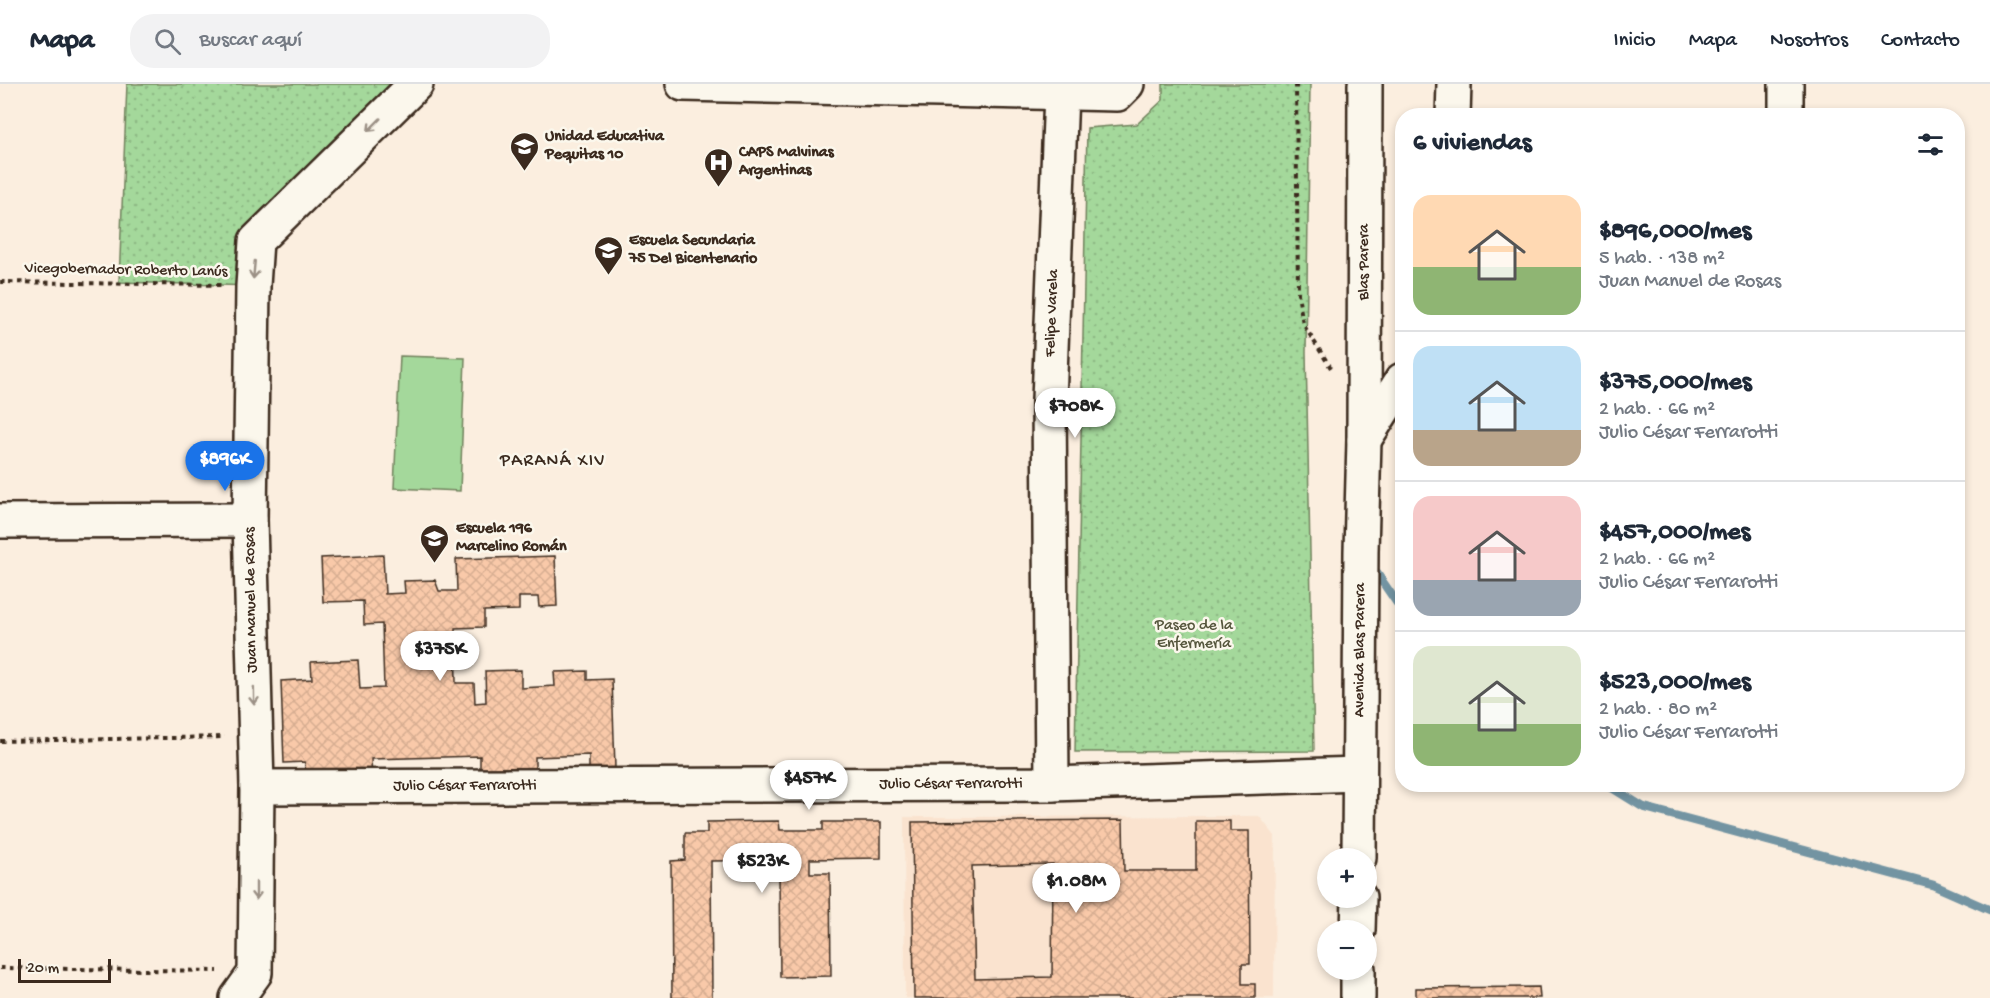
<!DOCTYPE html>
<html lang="es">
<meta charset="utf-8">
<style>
:root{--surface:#fff;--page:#f2f2f3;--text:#1f2937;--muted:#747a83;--line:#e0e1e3;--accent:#1a73e8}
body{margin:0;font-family:"Gochi Hand",sans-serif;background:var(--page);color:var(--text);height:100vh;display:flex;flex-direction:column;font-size:22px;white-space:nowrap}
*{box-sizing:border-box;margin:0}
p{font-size:20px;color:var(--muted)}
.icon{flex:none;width:33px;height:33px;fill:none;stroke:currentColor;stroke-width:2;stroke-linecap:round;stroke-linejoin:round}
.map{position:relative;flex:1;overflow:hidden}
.details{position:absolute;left:1395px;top:24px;width:570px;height:684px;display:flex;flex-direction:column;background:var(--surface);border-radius:24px;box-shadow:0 3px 9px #0003}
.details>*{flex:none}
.controls{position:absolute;left:1317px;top:764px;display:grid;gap:12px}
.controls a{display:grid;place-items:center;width:60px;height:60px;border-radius:50%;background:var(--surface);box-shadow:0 3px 9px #0003;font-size:30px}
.scale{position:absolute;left:18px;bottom:15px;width:93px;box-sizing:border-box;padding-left:6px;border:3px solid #3b2a1e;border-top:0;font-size:16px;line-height:21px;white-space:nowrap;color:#3b2a1e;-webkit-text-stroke:4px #fbf7ec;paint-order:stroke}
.price{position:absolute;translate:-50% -51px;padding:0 14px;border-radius:21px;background:#fff;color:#222;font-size:20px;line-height:39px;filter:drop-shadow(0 2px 3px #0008)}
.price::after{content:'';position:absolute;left:50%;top:36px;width:18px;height:14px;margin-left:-9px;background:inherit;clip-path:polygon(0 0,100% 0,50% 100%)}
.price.selected{background:var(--accent);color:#fff}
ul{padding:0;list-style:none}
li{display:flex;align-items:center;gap:18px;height:150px;padding:0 18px}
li+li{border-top:2px solid var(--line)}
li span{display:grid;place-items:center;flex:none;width:168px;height:120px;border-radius:18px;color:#555}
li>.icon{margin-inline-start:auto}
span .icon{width:72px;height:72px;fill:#fffc;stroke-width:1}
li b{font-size:26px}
h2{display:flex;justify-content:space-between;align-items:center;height:72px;padding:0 18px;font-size:26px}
header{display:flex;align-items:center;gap:36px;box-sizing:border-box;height:84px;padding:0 30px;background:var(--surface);border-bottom:2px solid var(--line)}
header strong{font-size:28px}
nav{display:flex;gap:33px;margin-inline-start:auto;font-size:21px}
.search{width:420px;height:54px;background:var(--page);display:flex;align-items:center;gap:15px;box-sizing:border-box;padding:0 21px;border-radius:24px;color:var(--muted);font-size:22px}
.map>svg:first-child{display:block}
.built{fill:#fae3cf}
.grass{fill:#a4d89b;stroke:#70815c;stroke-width:1.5}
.park{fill:url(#park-dots);stroke:#70815c;stroke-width:1.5}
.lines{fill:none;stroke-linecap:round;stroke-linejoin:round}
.stream{stroke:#7394a2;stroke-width:9}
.building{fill:url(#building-cross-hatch);stroke:#3b2a1e;stroke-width:1.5;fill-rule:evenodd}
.minor-casing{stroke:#3b2a1e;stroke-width:38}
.secondary-casing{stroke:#3b2a1e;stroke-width:38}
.path{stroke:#3b2a1e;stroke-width:4;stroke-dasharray:4.5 4.5;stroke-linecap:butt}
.minor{stroke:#fbf7ec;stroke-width:33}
.secondary{stroke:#fbf7ec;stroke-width:33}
.oneway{stroke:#9b9085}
.labels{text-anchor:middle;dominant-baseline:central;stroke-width:5;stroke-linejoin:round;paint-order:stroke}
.poi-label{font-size:16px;font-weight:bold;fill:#3b2a1e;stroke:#fbf7ec;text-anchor:start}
.street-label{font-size:16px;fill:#3b2a1e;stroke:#fbf7ec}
.park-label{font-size:16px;fill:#55563d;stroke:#fbf7ec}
.neighbourhood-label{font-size:18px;letter-spacing:1.5px;fill:#3b2a1e;stroke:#fbf7ec}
</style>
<header>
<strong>Mapa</strong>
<div class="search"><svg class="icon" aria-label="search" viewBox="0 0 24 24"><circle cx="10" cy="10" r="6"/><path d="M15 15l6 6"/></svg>Buscar aquí</div>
<nav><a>Inicio</a><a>Mapa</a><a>Nosotros</a><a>Contacto</a></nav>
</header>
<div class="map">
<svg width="1990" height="914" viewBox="0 0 1990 914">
<defs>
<pattern id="park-dots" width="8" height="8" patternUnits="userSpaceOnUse" patternTransform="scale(1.5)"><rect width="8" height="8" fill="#a4d89b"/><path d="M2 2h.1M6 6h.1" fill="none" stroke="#8eba85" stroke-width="1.8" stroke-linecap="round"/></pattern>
<pattern id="building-cross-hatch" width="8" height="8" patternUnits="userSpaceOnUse" patternTransform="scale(1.5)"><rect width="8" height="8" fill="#f9c9a9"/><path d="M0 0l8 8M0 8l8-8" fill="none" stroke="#d6ad91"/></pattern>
</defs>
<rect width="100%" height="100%" fill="#fbeedf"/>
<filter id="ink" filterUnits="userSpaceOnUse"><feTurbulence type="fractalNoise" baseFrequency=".0167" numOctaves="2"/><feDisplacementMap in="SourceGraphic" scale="12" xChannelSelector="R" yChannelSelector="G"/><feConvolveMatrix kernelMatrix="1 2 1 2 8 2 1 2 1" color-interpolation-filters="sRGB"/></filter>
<g filter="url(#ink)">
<path class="built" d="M1259,732l16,20 -1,162h-369l-1,-181z"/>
<path class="grass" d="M400,272l65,2 -5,133 -66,-3z"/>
<path class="park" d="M127,0h289l-160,157 -3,45 -134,-4z
M1163,0h147l-4,268 8,399 -239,1 12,-624 50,-4 26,-24z"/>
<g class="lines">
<path class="stream" d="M1371,481l31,45
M1606,700l37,23 290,78 57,25"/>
</g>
<path class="building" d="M383,471l2,39 20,-1 -1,-12 31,-1 4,11h18l-1,-32 99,-3 2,50 -18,1 -1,-10h-19v13l-35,1v16l-29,1 1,55h18l1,20 11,-1 -1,-31 36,-1v18l34,-2 -1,-14 33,-1v9l25,-1 3,89 -26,1v-14l-54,2v16l-55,2v-19l-109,3 1,21 -66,2 -1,-20 -21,1 -3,-82 31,-2 -1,-17 47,-2 2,29 24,-1 -2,-64 -18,1 -1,-24 -40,1 -2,-44z
M1123,736l1,51h72v-50h34v10h19l1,133h-8v20h13v14h-341l-2,-176zM1053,780l-1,113 -77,2 -3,-113z
M779,737l1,9h43v-8h58v36l-71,1v14h20l1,103 -51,1 -1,-103h16v-14l-84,1 1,137h-40l-1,-137 14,-1v-27h22v-11z
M1539,903l1,11h-124v-10z"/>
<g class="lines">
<defs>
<g id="minor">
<path d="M683,0l434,10 10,-10"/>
<path d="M1453,32l1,-32"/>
<path d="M1786,32v-32"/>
<path d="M1364,356l38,-60"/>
<path d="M0,437l250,-1"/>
<path id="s1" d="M1052,700l-3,-384 12,-307"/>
<path id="s2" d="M257,703l795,-3 307,-10"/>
<path d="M237,914l18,-25 2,-186 -7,-267 3,-234 3,-45 160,-157"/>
</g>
<g id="secondary">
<path id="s3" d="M1359,774l2,-307 3,-111 1,-356"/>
<path d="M1358,846l1,-33"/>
<path d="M1358,914v-29"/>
</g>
</defs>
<use href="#minor" class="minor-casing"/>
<use href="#secondary" class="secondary-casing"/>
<path class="path" d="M1296,0l2,210 5,30 28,44
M0,198l221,3
M0,657l225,-4
M0,884l218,3"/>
<use href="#minor" class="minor"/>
<use href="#secondary" class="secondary"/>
</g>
<defs><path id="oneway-shaft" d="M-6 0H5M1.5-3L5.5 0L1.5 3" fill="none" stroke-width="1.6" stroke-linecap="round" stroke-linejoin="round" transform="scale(1.5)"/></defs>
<g class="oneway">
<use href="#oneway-shaft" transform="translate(374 41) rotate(135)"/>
<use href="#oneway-shaft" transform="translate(254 186) rotate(95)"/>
<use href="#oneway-shaft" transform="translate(254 612) rotate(89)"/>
<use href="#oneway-shaft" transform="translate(256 807) rotate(90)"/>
</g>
</g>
<defs>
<symbol id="school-pin" viewBox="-11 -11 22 30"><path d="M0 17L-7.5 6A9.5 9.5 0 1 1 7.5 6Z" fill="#3b2a1e" stroke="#fbf7ec"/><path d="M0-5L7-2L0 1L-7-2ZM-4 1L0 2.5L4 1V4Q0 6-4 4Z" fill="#fff"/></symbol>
<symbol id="hospital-pin" viewBox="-11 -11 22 30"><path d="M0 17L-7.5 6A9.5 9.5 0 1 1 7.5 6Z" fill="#3b2a1e" stroke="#fbf7ec"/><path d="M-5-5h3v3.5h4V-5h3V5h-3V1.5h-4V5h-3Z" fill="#fff"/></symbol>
</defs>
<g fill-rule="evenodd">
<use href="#school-pin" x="508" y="46" width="33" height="45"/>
<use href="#hospital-pin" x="702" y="62" width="33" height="45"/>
<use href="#school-pin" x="592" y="150" width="33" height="45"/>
<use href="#school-pin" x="418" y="438" width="33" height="45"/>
</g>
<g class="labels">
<g class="poi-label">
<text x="545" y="53">Unidad Educativa<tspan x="545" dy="18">Pequitas 10</tspan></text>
<text x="739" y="69">CAPS Malvinas<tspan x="739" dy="18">Argentinas</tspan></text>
<text x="629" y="157">Escuela Secundaria<tspan x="629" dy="18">75 Del Bicentenario</tspan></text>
<text x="456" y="445">Escuela 196<tspan x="456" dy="18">Marcelino Román</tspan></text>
</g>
<g class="street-label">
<text stroke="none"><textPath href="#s3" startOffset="596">Blas Parera</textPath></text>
<text transform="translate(126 187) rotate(1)">Vicegobernador Roberto Lanús</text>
<text stroke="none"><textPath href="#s1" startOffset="471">Felipe Varela</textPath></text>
<text transform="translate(252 516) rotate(-91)">Juan Manuel de Rosas</text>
<text stroke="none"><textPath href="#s3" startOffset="208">Avenida Blas Parera</textPath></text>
<text stroke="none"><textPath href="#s2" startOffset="694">Julio César Ferrarotti</textPath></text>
<text stroke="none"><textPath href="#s2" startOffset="208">Julio César Ferrarotti</textPath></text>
</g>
<g class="park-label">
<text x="1194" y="542">Paseo de la<tspan x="1194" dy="18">Enfermería</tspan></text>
</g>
<g class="neighbourhood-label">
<text x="553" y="377">PARANÁ XIV</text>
</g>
</g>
</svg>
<div class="controls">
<a>+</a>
<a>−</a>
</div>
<div class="scale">20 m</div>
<b class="price" style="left:1075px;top:355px">$708K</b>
<b class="price selected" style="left:225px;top:408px">$896K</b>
<b class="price" style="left:440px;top:598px">$375K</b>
<b class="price" style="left:809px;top:727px">$457K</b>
<b class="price" style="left:762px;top:810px">$523K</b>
<b class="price" style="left:1076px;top:830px">$1.08M</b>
<section class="details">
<h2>6 viviendas<svg class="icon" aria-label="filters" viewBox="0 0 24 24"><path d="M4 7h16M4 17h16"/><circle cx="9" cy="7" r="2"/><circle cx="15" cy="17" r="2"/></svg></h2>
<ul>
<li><span style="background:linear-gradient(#ffd9b3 60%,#8fb573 0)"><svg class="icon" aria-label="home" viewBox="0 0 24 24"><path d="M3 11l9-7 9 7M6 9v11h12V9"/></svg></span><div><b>$896,000/mes</b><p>5 hab. · 138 m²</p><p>Juan Manuel de Rosas</p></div></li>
<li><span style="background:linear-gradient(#bfe0f5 70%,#b9a48a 0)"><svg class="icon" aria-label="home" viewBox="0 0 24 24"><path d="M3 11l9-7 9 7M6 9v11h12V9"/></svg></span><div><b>$375,000/mes</b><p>2 hab. · 66 m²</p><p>Julio César Ferrarotti</p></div></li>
<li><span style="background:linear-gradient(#f6c9c9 70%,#9aa5b1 0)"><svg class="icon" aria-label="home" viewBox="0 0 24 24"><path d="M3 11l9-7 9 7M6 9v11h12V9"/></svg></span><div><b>$457,000/mes</b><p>2 hab. · 66 m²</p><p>Julio César Ferrarotti</p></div></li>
<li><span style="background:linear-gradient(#dfe7d0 65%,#8fb573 0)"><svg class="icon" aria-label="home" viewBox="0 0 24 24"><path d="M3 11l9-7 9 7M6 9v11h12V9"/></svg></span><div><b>$523,000/mes</b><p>2 hab. · 80 m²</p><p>Julio César Ferrarotti</p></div></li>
</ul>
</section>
</div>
